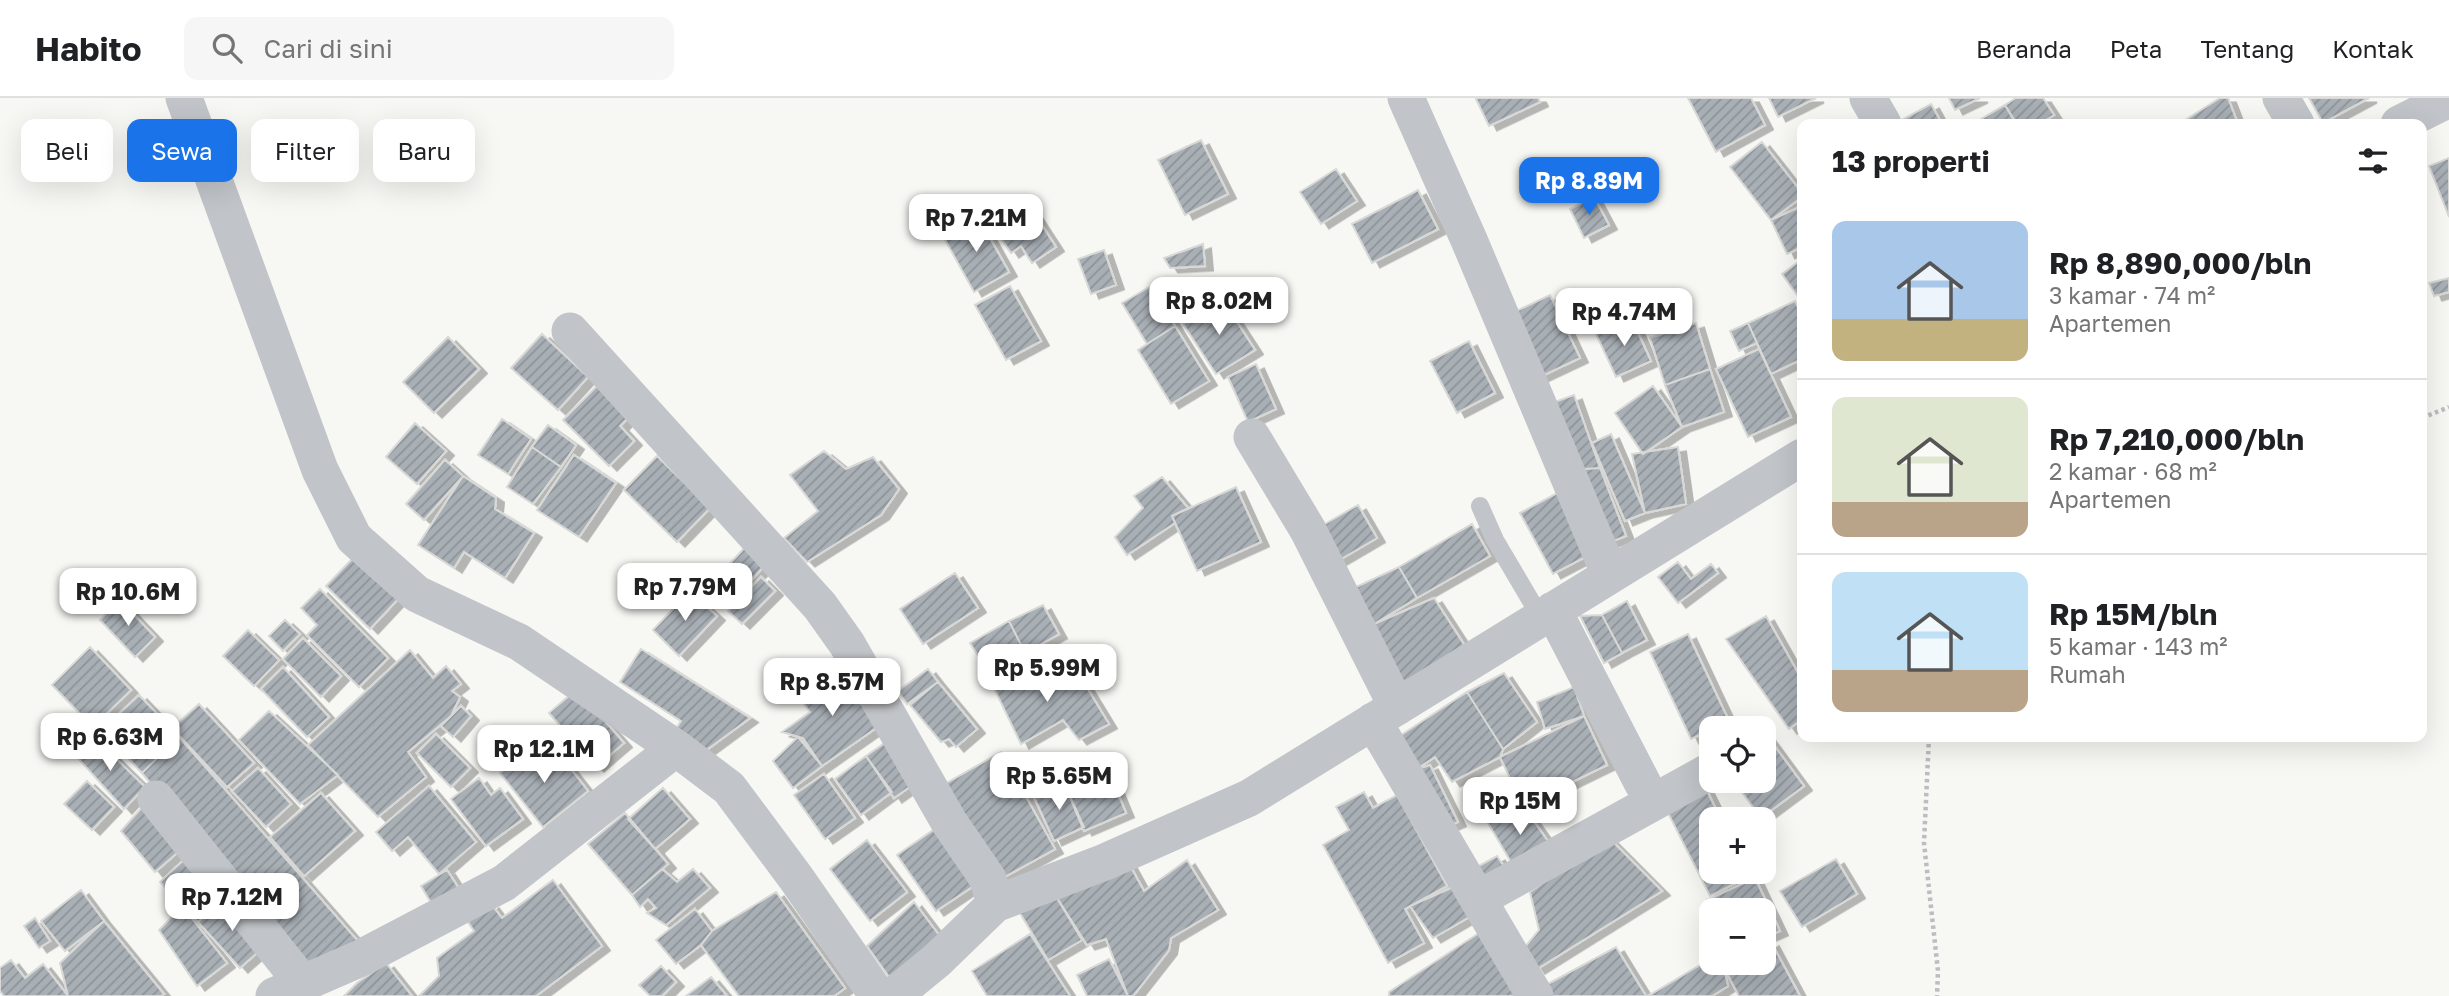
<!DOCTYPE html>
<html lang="id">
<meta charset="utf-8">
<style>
:root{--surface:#fff;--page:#f6f6f6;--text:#202124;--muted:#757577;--line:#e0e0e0;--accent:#1a73e8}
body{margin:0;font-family:"Golos Text",sans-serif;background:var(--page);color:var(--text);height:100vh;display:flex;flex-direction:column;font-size:26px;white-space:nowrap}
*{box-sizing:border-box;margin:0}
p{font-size:23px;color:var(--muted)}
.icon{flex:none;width:38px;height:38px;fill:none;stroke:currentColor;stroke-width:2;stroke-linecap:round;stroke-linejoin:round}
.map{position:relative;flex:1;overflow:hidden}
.drawer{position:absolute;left:1797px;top:21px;width:630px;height:623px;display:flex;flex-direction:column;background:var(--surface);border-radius:14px;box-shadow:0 7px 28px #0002}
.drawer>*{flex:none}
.guide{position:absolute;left:21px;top:21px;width:665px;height:63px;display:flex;gap:14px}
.fabs{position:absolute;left:1699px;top:618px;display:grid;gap:14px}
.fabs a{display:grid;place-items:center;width:77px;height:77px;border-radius:14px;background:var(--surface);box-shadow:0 7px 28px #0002;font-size:35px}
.price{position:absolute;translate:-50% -60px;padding:0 16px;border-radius:14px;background:#fff;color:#222;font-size:23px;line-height:46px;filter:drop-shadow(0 2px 4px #0008)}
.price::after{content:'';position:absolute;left:50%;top:42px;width:21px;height:16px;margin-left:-10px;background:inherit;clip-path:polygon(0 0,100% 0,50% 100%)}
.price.current{background:var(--accent);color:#fff}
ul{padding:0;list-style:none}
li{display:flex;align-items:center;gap:21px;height:175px;padding:0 35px}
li+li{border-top:2px solid var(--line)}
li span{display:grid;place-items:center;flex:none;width:196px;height:140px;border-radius:14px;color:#555}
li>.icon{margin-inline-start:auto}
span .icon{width:84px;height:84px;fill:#fffc;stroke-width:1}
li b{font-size:30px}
h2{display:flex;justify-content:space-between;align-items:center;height:84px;padding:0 35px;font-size:30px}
.pill{padding:0 24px;border-radius:14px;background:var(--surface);box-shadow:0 7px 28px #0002;font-size:24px;line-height:63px}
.pill.current{background:var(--accent);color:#fff}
header{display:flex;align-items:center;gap:42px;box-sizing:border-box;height:98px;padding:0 35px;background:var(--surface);border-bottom:2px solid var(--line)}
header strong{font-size:33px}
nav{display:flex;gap:38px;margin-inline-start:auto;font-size:24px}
.search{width:490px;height:63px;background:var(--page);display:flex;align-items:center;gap:18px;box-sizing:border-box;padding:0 24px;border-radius:14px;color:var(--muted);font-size:26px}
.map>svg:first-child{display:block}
.building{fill:url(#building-hatch);stroke:#d8d9d7;stroke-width:2;filter:url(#shadow)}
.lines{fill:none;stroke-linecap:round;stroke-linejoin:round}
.path{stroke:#bbbdc0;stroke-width:4.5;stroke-dasharray:3.5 3.5;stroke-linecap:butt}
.lane{stroke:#c1c4c8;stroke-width:18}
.street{stroke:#c1c4c8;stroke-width:37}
</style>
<header>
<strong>Habito</strong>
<div class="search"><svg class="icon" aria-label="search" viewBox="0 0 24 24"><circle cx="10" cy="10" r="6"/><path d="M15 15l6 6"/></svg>Cari di sini</div>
<nav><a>Beranda</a><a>Peta</a><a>Tentang</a><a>Kontak</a></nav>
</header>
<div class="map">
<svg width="2449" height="898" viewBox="0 0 2449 898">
<defs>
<pattern id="building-hatch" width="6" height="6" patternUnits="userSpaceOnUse" patternTransform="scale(1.75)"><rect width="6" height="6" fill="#a8afb5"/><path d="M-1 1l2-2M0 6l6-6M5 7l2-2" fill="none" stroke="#8d9399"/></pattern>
<filter id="shadow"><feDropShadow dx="8" dy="4.5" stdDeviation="0" flood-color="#0004"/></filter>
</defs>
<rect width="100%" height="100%" fill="#f7f7f4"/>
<path class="building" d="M1479,0h59l2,4 -51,24 -13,-27z
M1688,0h63l14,27 -49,27z
M1769,0h47l-38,19z
M1949,0h31l-25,12z
M2016,0h27l11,17 -15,9h-22l-12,-19z
M2220,0h8l10,26h-59z
M2309,0h60l-46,25z
M1931,6l10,18 -4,2h-38l-1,-2z
M2005,7l11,19h-43z
M1201,42l27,54 -43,21 -27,-55z
M1762,44l40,51v4l-31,23 -41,-53z
M2449,60v59l-20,-51z
M1336,71l21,32 -36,23 -21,-32z
M1418,92l20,39 -66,34 -20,-39z
M1023,98l33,51 -24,16 -11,-17 -10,7 -23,-34z
M1594,99l15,28 -25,13 -14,-29z
M1802,108v41l-15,7 -16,-34z
M978,119l31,55 -35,20 -31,-56z
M1203,146l2,22 -35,2 -6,-10z
M1104,152l12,35 -25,9 -13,-35z
M1802,161v43l-20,-28z
M2449,180v14l-15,4 -5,-13z
M1010,188l31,55 -35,19 -31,-55z
M1151,188l24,40 -28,18 -25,-41z
M1550,197l30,63 -40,19 -30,-63z
M1222,201l33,51 -39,24 -33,-50z
M1795,203l7,15v43l-31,15 -23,-51z
M1631,220l20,43 -35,16 -20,-43z
M1696,225l14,46 -45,16 -15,-47z
M1748,225l9,20 -18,8 -9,-20z
M1175,228l34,55 -38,23 -33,-54z
M542,236l46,43 -30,33 -47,-42z
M448,239l31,32 -45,44 -31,-31z
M1469,243l26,52 -38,20 -27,-52z
M1759,251l32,68 -43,20 -32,-68z
M1256,266l20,45 -28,13 -20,-45z
M1710,271l14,43 -42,15 -17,-42z
M597,288l31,32 -8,8 14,15 -25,25 -46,-46z
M1653,288l29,41 -39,27 -28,-41z
M1574,297l26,73 -32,2 -22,-65z
M502,321l29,20 -23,35 -30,-19z
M415,325l31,28 -29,33 -31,-27z
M548,327l28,20 -15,22 -29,-20z
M1611,336l34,79 -20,8 -33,-78z
M532,349l29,20 -28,37 -26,-17z
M1678,349l8,57 -41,9 -13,-59z
M824,353l22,18 27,-12 26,32 -18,26 -74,47 -23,-24 34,-27 -28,-36z
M574,357l42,28 -37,54 -42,-27z
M657,358l53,52 -33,34 -53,-52z
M445,362l18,16 -39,44 -18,-16z
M1600,370l26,68 -28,11 -30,-77z
M463,378l33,22 -1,11 39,24 -29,45 -41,-26 -10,16 -36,-23z
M1162,379l26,31 -16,8 3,7 -48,32 -12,-18 28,-29 -9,-12z
M1236,389l25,55 -64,29 -25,-55z
M1561,393l32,62 -40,21 -33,-61z
M1358,407l19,33 -41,24 -20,-33z
M1472,426l18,32 -73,42 -18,-31z
M747,447l20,18 -31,34 -20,-18z
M357,456l44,42 -31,33 -44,-43z
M1678,464l13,17 20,-15 7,9 -40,30 -20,-26z
M1399,469l18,31 -43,26 -18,-37z
M955,475l23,35 -55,36 -23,-35z
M761,479l14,14 -33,33 -14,-13z
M320,491l68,69 -29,29 -52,-52 10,-10 -16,-17z
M690,493l27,25 -38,40 -26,-26z
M1434,500l31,48 -64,38 -27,-60z
M120,502l35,37 -20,20 -35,-37z
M1627,503l20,39 -25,13 -20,-38z
M1043,507l16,29 -34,19 -16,-32z
M1602,517l20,38 -18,10 -24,-47z
M1766,518l36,64v39l-13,10 -63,-90z
M285,522l15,14 -17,17 -14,-15z
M1009,523l16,32 -34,23 -21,-33z
M248,532l31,30 -25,26 -31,-30z
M1688,536l41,87 -38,18 -41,-87z
M303,540l38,38 -20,21 -38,-38z
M90,549l41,43 -38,37 -41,-42z
M641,551l109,69 -53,39 -28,-17 12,-19 -61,-39z
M410,552l23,28 13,-12 15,18 -9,7 8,6 -9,19 -43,36 18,25 -48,40 -70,-72z
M1028,562l18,32 32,-19 31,51 -30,16 -16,-20 -42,24 -30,-62z
M283,569l46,50 -22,20 -46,-48z
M838,570l41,58 -57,40 -19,-28 -21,-6 28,-20 -12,-16z
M928,571l10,13 -31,22 -9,-13z
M1504,575l33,49 -34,27 -36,-57z
M938,584l39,47 -21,18 -7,-8 -8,3 -31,-37z
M1574,589l10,29 -39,13 -8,-27z
M577,591l47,54 -28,24 -47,-54z
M1467,594l36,57 -3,8 -48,25 -17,-25 -20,13 -20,-31z
M139,597l40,42 -37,36 -40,-43z
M199,606l55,59 -27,24 -55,-59z
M461,608l10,10 -18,21 -12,-11z
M269,613l69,64 -38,29 -61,-64z
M1584,618l23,49 -84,41 -23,-49z
M436,636l34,34 -19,19 -34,-34z
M94,639l51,50 -21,22 -48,-53z
M179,639l185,211 -57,23 -165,-198z
M798,639l24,29 -29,22 -20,-27z
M1768,639l36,49 -43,32 -28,-38h31v-40z
M889,642l29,41 -24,17 -28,-42z
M532,649l13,15 18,-3 25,32 -45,36 -43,-54z
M1001,654l54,97 -56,31 -54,-96z
M866,658l26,36 -31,23 -26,-36z
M1106,667l20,48 -42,18 -20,-48z
M1430,667l28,57 -16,7 -27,-59z
M258,670l33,36 -25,23 -34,-36z
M824,676l31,44 -30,21 -31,-44z
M479,680l12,17 9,-7 23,31 -37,27 -35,-47z
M87,683l27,26 -22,23 -28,-26z
M1702,683l19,38h-9v53h35l3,4 -40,20 -48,-95z
M1064,685l20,44 -30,14 -20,-44z
M429,688l47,56 -37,32 -31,-37 -16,14 -16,-19z
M663,690l27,31 -35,30 -27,-30z
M1364,694l9,16 24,-13 50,91 -42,23 19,34 -36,20 -65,-118 26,-15 -13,-23z
M321,695l34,38 -51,45 -34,-39z
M145,706l39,43 -29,25 -34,-41z
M1523,708l29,41 -37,22 -27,-46z
M625,715l43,51 -36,31 -44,-51z
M942,726l39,57 -45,30 -39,-56z
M1609,740l53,53 -125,78 -13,-21 15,-18 -9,-38z
M867,742l40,52 -37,29 -40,-52z
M1497,758l12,18 -25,15 -9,-21z
M187,759l37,41 -26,24 -38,-40z
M1836,761l21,35 -55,33 -22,-36z
M1187,762l31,50 -47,28 -2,12 -36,46h-5l-22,-57 -19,6 -33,-52 74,-31 16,29z
M662,771l15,13 16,-13 17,19 -44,37 -19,-12 9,-5 -8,-9 -8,8 -8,-12z
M447,772l16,25 -27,16 -15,-25z
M1755,780l25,53 -16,7v-28h-52l-5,-10z
M553,782l49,66 -66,50h-117l20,-20 -2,-18 37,-27 -6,-9 23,-18 11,14z
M1458,787l20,27 -45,26 -23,-32z
M81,792l23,31 -39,30 -24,-30z
M776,794l69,96 -11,8h-95l-38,-51 11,-14z
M1054,795l28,47 -34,20 -28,-47z
M224,800l43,46 -27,24 -42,-46z
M914,804l28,37 -50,42 -25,-35z
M182,808l45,57 -30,23 -38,-56z
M695,811l17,22 -11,14 -25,19 -20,-24z
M35,820l15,23 -11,7 -15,-22z
M104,823l60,73 -3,2h-93l-8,-33z
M1479,835l45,63h-135v-4z
M1030,836l40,62h-83l-15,-25z
M1771,844l29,54h-61l-15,-28 10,-6h30v-16z
M1616,849l30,49h-94l-6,-11z
M1712,860v4h6l6,6 4,18 -16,10h-64z
M1109,861l19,37h-41l-10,-21z
M11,862l14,18 18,-14 25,32h-64l-4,-5v-23z
M386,865l26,33h-68l13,-13z
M661,868l15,16 -14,14h-12l-11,-11z
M711,879l16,19h-41z"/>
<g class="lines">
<path class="path" d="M2422,320l27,-11
M1929,639l-5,106 14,128 -1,25"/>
<path class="lane" d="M1480,408l15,34 46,78"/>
<path class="street" d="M184,0l136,372 34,68 63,56 102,48 157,106
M1406,0l63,142 141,335
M1868,0l15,26
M2281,0l15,26
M2399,26l50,-25
M570,233l250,275 27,38 102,178 39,57 7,25
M1252,339l56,93 89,177
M1553,512l90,174
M1373,623l162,275
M156,701l148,186
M1478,801l234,-129
M274,898l87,-38 143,-75 172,-135 53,40 67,90 82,118
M893,898l43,-35 59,-57 110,-42 144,-64 553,-341"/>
</g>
</svg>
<div class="fabs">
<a><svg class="icon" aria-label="locate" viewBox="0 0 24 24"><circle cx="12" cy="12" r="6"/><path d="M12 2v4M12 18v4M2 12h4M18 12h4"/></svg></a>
<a>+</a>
<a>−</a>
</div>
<b class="price current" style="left:1589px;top:119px">Rp 8.89M</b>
<b class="price" style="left:976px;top:156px">Rp 7.21M</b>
<b class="price" style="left:1219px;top:239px">Rp 8.02M</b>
<b class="price" style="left:1624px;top:250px">Rp 4.74M</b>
<b class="price" style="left:685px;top:525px">Rp 7.79M</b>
<b class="price" style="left:128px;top:530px">Rp 10.6M</b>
<b class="price" style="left:1047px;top:606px">Rp 5.99M</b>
<b class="price" style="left:832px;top:620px">Rp 8.57M</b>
<b class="price" style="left:110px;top:675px">Rp 6.63M</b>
<b class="price" style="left:544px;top:687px">Rp 12.1M</b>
<b class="price" style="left:1059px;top:714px">Rp 5.65M</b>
<b class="price" style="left:1520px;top:739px">Rp 15M</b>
<b class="price" style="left:232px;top:835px">Rp 7.12M</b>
<div class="guide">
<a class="pill">Beli</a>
<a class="pill current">Sewa</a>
<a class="pill">Filter</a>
<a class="pill">Baru</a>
</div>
<section class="drawer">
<h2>13 properti<svg class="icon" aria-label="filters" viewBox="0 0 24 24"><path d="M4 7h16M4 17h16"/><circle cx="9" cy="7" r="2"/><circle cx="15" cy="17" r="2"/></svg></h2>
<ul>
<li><span style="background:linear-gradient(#a9c7e8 70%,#c2b280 0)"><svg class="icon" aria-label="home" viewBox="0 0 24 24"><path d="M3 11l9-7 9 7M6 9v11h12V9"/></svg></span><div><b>Rp 8,890,000/bln</b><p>3 kamar · 74 m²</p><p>Apartemen</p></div></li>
<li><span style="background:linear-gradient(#dfe7d0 75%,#b9a48a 0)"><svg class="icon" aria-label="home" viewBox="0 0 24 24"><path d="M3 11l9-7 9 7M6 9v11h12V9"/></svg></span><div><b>Rp 7,210,000/bln</b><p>2 kamar · 68 m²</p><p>Apartemen</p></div></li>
<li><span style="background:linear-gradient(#bfe0f5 70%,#b9a48a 0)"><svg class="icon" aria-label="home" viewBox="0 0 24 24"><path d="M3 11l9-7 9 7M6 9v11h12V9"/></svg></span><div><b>Rp 15M/bln</b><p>5 kamar · 143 m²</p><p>Rumah</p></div></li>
</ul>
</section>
</div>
